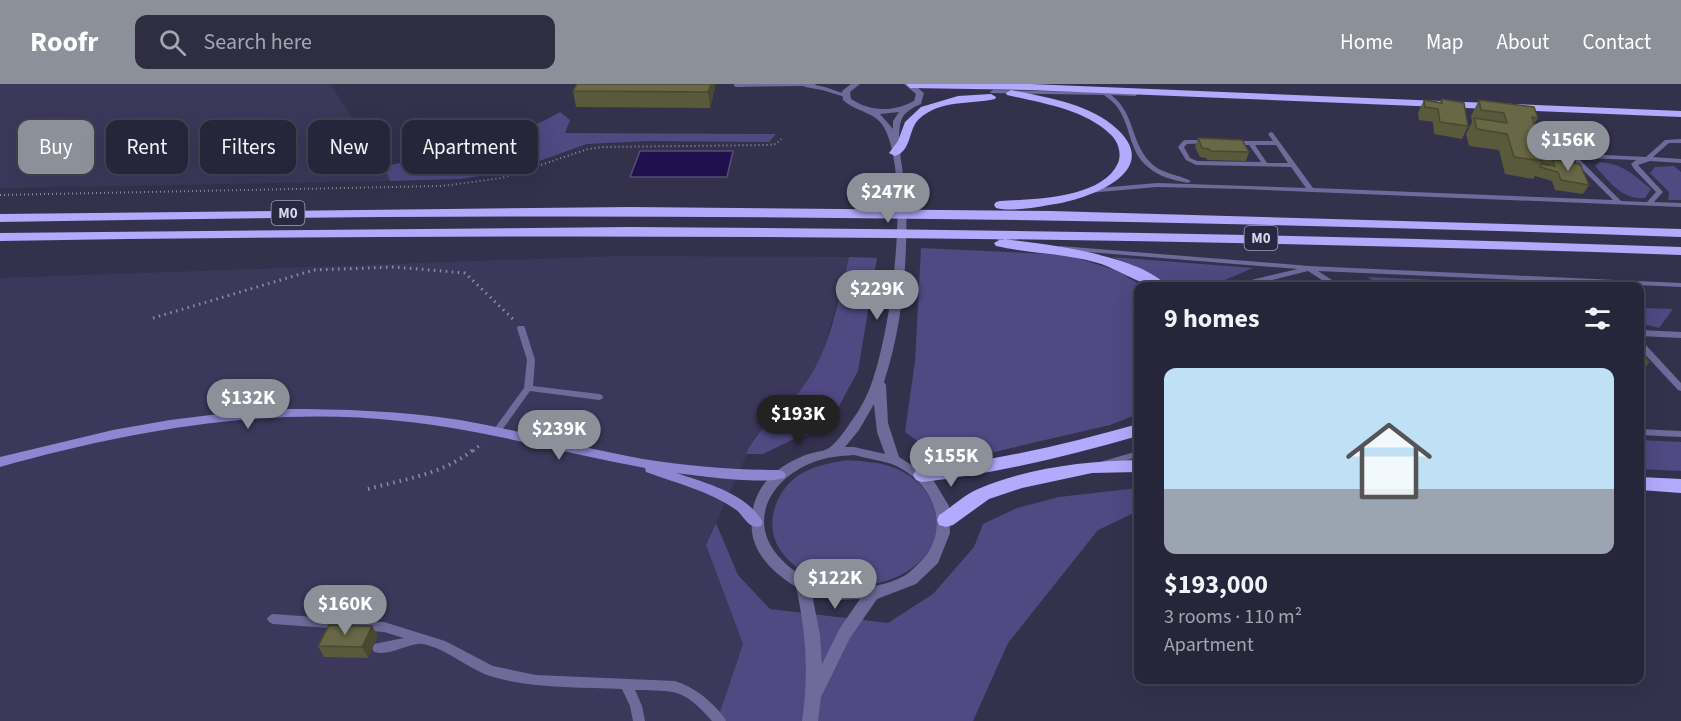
<!DOCTYPE html>
<meta charset="utf-8">
<style>
:root{--surface:#27253a;--page:#2f2d42;--text:#f1f3f6;--muted:#a4a5af;--line:#434254;--accent:#8c9099}
body{margin:0;font-family:"Source Sans 3",sans-serif;background:var(--page);color:var(--text);height:100vh;display:flex;flex-direction:column;font-size:22px;white-space:nowrap}
*{box-sizing:border-box;margin:0}
p{font-size:20px;color:var(--muted)}
.icon{flex:none;width:33px;height:33px;fill:none;stroke:currentColor;stroke-width:2;stroke-linecap:round;stroke-linejoin:round}
.map{position:relative;flex:1;overflow:hidden}
.panel{position:absolute;left:1134px;top:198px;width:510px;height:402px;display:flex;flex-direction:column;background:var(--surface);border-radius:12px;box-shadow:0 6px 24px #0002,0 0 0 2px var(--line)}
.panel>*{flex:none}
.top-card{position:absolute;left:18px;top:36px;width:570px;height:54px;display:flex;gap:12px}
.price{position:absolute;translate:-50% -51px;padding:0 14px;border-radius:21px;background:var(--accent);color:#fff;font-size:20px;line-height:39px;filter:drop-shadow(0 2px 3px #0008)}
.price::after{content:'';position:absolute;left:50%;top:36px;width:18px;height:14px;margin-left:-9px;background:inherit;clip-path:polygon(0 0,100% 0,50% 100%)}
.price.current{background:#222;color:#fff}
ul{padding:0;list-style:none}
li{display:grid;align-content:center;gap:12px;height:318px;padding:0 30px}
li span{display:grid;place-items:center;height:186px;border-radius:12px;color:#555}
li>.icon{margin-inline-start:auto}
span .icon{width:108px;height:108px;fill:#fffc;stroke-width:1}
li b{font-size:26px}
h2{display:flex;justify-content:space-between;align-items:center;height:72px;padding:0 30px;font-size:26px}
.pill{padding:0 21px;border-radius:12px;background:var(--surface);box-shadow:0 6px 24px #0002,0 0 0 2px var(--line);font-size:21px;line-height:54px}
.pill.current{background:var(--accent);color:#fff}
header{display:flex;align-items:center;gap:36px;box-sizing:border-box;height:84px;padding:0 30px;background:var(--accent);color:#fff}
header strong{font-size:28px}
nav{display:flex;gap:33px;margin-inline-start:auto;font-size:21px}
.search{width:420px;height:54px;background:var(--page);display:flex;align-items:center;gap:15px;box-sizing:border-box;padding:0 21px;border-radius:12px;color:var(--muted);font-size:22px}
.map>svg:first-child{display:block}
.built{fill:#3c385b}
.green{fill:#504982}
.water{fill:#20104b;stroke:#574c7b;stroke-width:1.5}
.lines{fill:none;stroke-linecap:round;stroke-linejoin:round}
.path-far2{stroke:#8d8ca2;stroke-width:2;stroke-dasharray:1 3;stroke-linecap:butt}
.path-far1{stroke:#8d8ca2;stroke-width:3;stroke-dasharray:1.5 4.5;stroke-linecap:butt}
.path{stroke:#8d8ca2;stroke-width:4;stroke-dasharray:1.5 5;stroke-linecap:butt}
.service{fill:#6e6a99;fill-rule:evenodd}
.tertiary{fill:#6e6a99;fill-rule:evenodd}
.secondary{fill:#8e86d1;fill-rule:evenodd}
.trunk{fill:#b2aafc;fill-rule:evenodd}
.wall{fill:#59593c;fill-rule:evenodd}
.shaded-wall{fill:#494931}
.building{fill:#686846;stroke:#494931;stroke-width:1.5}
.labels{text-anchor:middle;dominant-baseline:central;stroke-width:6;stroke-linejoin:round;paint-order:stroke}
.shield{fill:#2a2742;stroke:#a4a3b8;stroke-width:1.5}
.shield-label{font-size:15px;font-weight:bold;fill:#d8d8ea}
</style>
<header>
<strong>Roofr</strong>
<div class="search"><svg class="icon" aria-label="search" viewBox="0 0 24 24"><circle cx="10" cy="10" r="6"/><path d="M15 15l6 6"/></svg>Search here</div>
<nav><a>Home</a><a>Map</a><a>About</a><a>Contact</a></nav>
</header>
<div class="map">
<svg width="1681" height="637" viewBox="0 0 1681 637">
<rect width="100%" height="100%" fill="#34314d"/>
<path class="built" d="M0,0h330l54,82 6,15 -390,7z
M619,172l230,1 -28,103 -17,26 -50,52 -48,107 37,99 -26,77h-717v-443z"/>
<path class="green" d="M560,28l10,8 -5,13 211,1 -7,8 -122,-1 -60,3 -76,27 -51,8 -70,2 -6,-15c61,-12 121,-22 176,-54z
M1600,78c23,2 34,13 51,27l-6,9c-23,2 -35,-16 -50,-32z
M1674,82l7,6v28h-13l1,-8 -19,-19 5,-6z
M921,164l147,7 50,16 24,15h-4v128l-28,11 -159,37 -19,-10 -27,-20 10,-71z
M849,173l28,1 -19,113 -32,59 -30,8 -33,16h-17c14,-31 41,-44 59,-70 26,-36 33,-84 44,-127z
M1112,173l141,11 -35,15 -3,3h-45l-24,-15z
M1367,193l207,9h1h-192z
M1645,224l28,1 -14,19 -19,-5v-12z
M1640,356l41,2v29l-41,-2z
M846,376c17,1 33,2 49,8 45,18 58,71 17,100 -38,28 -103,23 -131,-17 -18,-25 -6,-60 18,-76 14,-9 31,-12 47,-15z
M1138,404v23l-40,19 -90,113 -35,78h-256l26,-77 -37,-99 10,-22 22,52 32,34 118,14 45,-29 41,-47 9,-23 34,-16 42,-11z"/>
<path class="water" d="M640,67h93l-6,26h-97z"/>
<g class="lines">
<path class="path-far2" d="M0,111l442,-9 60,-8 86,-29 15,-2 165,-2 8,-1 5,-5"/>
<path class="path-far1" d="M153,234l161,-48 80,-3 71,6 48,46
M473,367l9,-8"/>
<path class="path" d="M368,405c37,-10 76,-15 106,-40"/>
<path class="service" d="M734,0h82l-1,1 10,2 23,8 -3,2 -23,-7 -17,-3 -1,-1 -68,1 -2,-1z
M993,6l144,3 1,1 -3,2 -24,-1c23,16 20,47 38,66 11,13 29,13 42,20l-3,2c-14,-3 -29,-6 -40,-16 -19,-15 -17,-40 -30,-59 -3,-5 -9,-9 -14,-13l-113,-2 -1,-1z
M1271,48l2,1 40,55 300,12 -37,-37 -1,-6 10,-3 61,3 19,-17 16,-1v4h-12l-16,14 28,2v4l-31,-2 -12,4 25,27 -9,10 27,1v4l-439,-18 -85,-2 -69,6 -3,-2 3,-2 69,-6 149,5 -15,-21 -95,-2 -10,-5 -8,-13 5,-6 2,-1h24l3,2 -1,1 -24,1 -3,3 6,11 7,3 64,1 -12,-17h-17l-3,-2 3,-2h41l-5,-7zM1255,61h21l12,18h-21zM1585,74l51,2 -5,4 4,6 21,22 -9,10 -26,-1 -40,-40 -1,-2z
M1060,162l249,20 372,17v4l-363,-16 20,13 1,2h-8l-23,-15 -60,15h-10l1,-2 16,-5 43,-10 -235,-19h-3z
M518,242h6l1,2 10,32 -2,26 66,8 3,1 1,2 -1,2 -3,1 -69,-9 -30,42h-6l-2,-2 2,-2 30,-41 3,-28 -10,-32z
M1640,246l41,2v6l-41,-2z
M1640,257l3,1 38,41v8l-3,-1 -38,-41z
M1640,345l41,2v6l-41,-2z
M1138,367v6l-35,10 -3,-1 -2,-2 2,-2z
M273,530l111,8 61,19 48,25 43,9 139,6c21,7 35,19 49,36l2,4h-14c-29,-33 -36,-30 -77,-31l7,16 3,15h-12l-3,-15 -8,-17c-42,-2 -92,0 -132,-13 -23,-8 -43,-27 -67,-32 -14,-2 -32,13 -49,8l-2,-4 2,-4 30,-6 -20,-6 -111,-8 -4,-2 -2,-3 2,-3z"/>
<path class="tertiary" d="M851,0h9l-10,8 1,7c20,13 43,13 63,2l2,-7 -12,-10h9l11,9 -3,11c-9,4 -17,8 -20,17 -6,21 4,55 5,78 2,60 -3,126 -22,183l2,3 2,38 11,34 33,21 17,28 1,27 -12,30 -22,21 -39,15 -27,39 -29,59 -3,24h-16c7,-46 4,-89 -6,-134 -20,-12 -41,-31 -44,-55 -4,-38 17,-62 51,-76 8,-4 20,-4 26,-8 8,-6 16,-17 21,-25 10,-13 18,-28 23,-44 19,-56 37,-193 13,-248 -9,-20 -29,-18 -43,-31l-1,-9zM899,28l-6,9v8l-13,-15zM874,320l3,28 8,22 -31,-7h-9l14,-17zM854,371c13,4 28,5 40,10 41,18 59,66 24,99 -4,4 -9,9 -14,12 -16,9 -34,11 -52,11 -27,1 -51,-7 -70,-27 -37,-37 -12,-82 32,-98 12,-5 27,-6 40,-7zM812,510l25,6 23,-1 -20,29 -18,36 -2,-29z"/>
<path class="secondary" d="M283,325c60,0 119,2 177,11 62,11 122,28 183,39 45,7 90,11 136,11l5,2 2,3 -2,3c-21,7 -84,-2 -108,-5 30,10 70,20 87,49l-2,4c-13,4 -17,-11 -26,-17 -26,-18 -59,-26 -89,-37l-1,-4c-82,-15 -162,-39 -245,-47 -136,-15 -270,10 -400,46v-10l113,-27 57,-10 57,-7z"/>
<path class="trunk" d="M906,0h124l651,27v6l-653,-27 -118,-2z
M1011,6c34,7 80,14 106,39 47,43 -30,70 -62,75 -18,3 -42,8 -59,4l-2,-3 2,-3 4,-1c33,-2 102,-2 118,-38 4,-10 0,-22 -8,-29 -26,-25 -69,-31 -103,-39l-1,-2z
M991,10l5,3 -1,2c-26,6 -54,0 -76,20 -11,10 -7,32 -24,37l-6,-3 9,-12 7,-19 16,-15 37,-11z
M630,123l421,4 630,18v8c-560,-20 -1120,-26 -1681,-15v-8z
M630,143c351,2 701,8 1051,20v8c-560,-19 -1120,-23 -1681,-14v-8z
M1001,155c40,4 139,16 166,47 -23,3 -46,-16 -69,-23 -34,-10 -68,-9 -102,-17l-2,-3z
M1138,340v12c-71,20 -142,38 -216,46l-6,-2 -3,-5 3,-5 6,-2c74,-7 145,-24 216,-44z
M1138,376v12l-46,1 -70,15 -33,11 -36,26 -7,2 -7,-2 -2,-5 2,-5c13,-8 25,-20 39,-26 49,-21 107,-28 160,-29z
M1640,393l41,2v14l-41,-3z"/>
</g>
<path class="wall" d="M577,0h138v3l-5,21 -134,-1 -3,-16z
M1442,15l26,27 -6,13 -28,-5 -1,-12 -14,-2 -1,-7 6,-13 16,2z
M1479,16l59,18 -4,6 1,3 32,21 -7,13 29,24 -6,9 -28,-4 -3,-9 -17,-5 -2,3 -28,-5 -6,-24 -30,-4 -3,-12 6,-12 -1,-6zM1542,79l8,1 -1,1 -8,-1z
M1198,54l51,14 -3,9 -39,-1 -1,-2 -6,-1 -5,-10z
M1640,267l9,11 -9,13z
M378,552l-10,22 -44,-1 -6,-11z"/>
<path class="shaded-wall" d="M711,0h4v3l-5,21 -2,-16z
M372,542l6,10 -10,22 -6,-11z"/>
<path class="building" d="M577,0h134l-3,8 -135,-1z
M1442,15l22,4 4,23 -28,-4 -2,-13 -13,-2 -1,-7 18,3z
M1479,16l55,7 4,11 -6,-1 3,10 25,3 7,18 -22,-3 -2,-6 -8,-1 8,23 -29,-4 -7,-23 -30,-5 -3,-11 33,5 -3,-10 -23,-3z
M1198,54l44,2 7,12 -39,-1 -1,-2 -7,-1z
M1553,76l27,4 9,21 -28,-5 -3,-8 -18,-5 1,-3 14,2z
M1640,267l9,11h-9z
M329,541l43,1 -10,21 -44,-1z"/>
<g class="labels">
<g class="shield">
<rect x="271.5" y="117" width="33" height="24" rx="4.5"/>
<rect x="1244.5" y="142" width="33" height="24" rx="4.5"/>
</g>
<g class="shield-label">
<text x="288" y="129">M0</text>
<text x="1261" y="154">M0</text>
</g>
</g>
</svg>
<b class="price" style="left:1568px;top:88px">$156K</b>
<b class="price" style="left:888px;top:140px">$247K</b>
<b class="price" style="left:877px;top:237px">$229K</b>
<b class="price" style="left:248px;top:346px">$132K</b>
<b class="price current" style="left:798px;top:362px">$193K</b>
<b class="price" style="left:559px;top:377px">$239K</b>
<b class="price" style="left:951px;top:404px">$155K</b>
<b class="price" style="left:835px;top:526px">$122K</b>
<b class="price" style="left:345px;top:552px">$160K</b>
<div class="top-card">
<a class="pill current">Buy</a>
<a class="pill">Rent</a>
<a class="pill">Filters</a>
<a class="pill">New</a>
<a class="pill">Apartment</a>
</div>
<section class="panel">
<h2>9 homes<svg class="icon" aria-label="filters" viewBox="0 0 24 24"><path d="M4 7h16M4 17h16"/><circle cx="9" cy="7" r="2"/><circle cx="15" cy="17" r="2"/></svg></h2>
<ul>
<li><span style="background:linear-gradient(#bfe0f5 65%,#9aa5b1 0)"><svg class="icon" aria-label="home" viewBox="0 0 24 24"><path d="M3 11l9-7 9 7M6 9v11h12V9"/></svg></span><div><b>$193,000</b><p>3 rooms · 110 m²</p><p>Apartment</p></div></li>
</ul>
</section>
</div>
